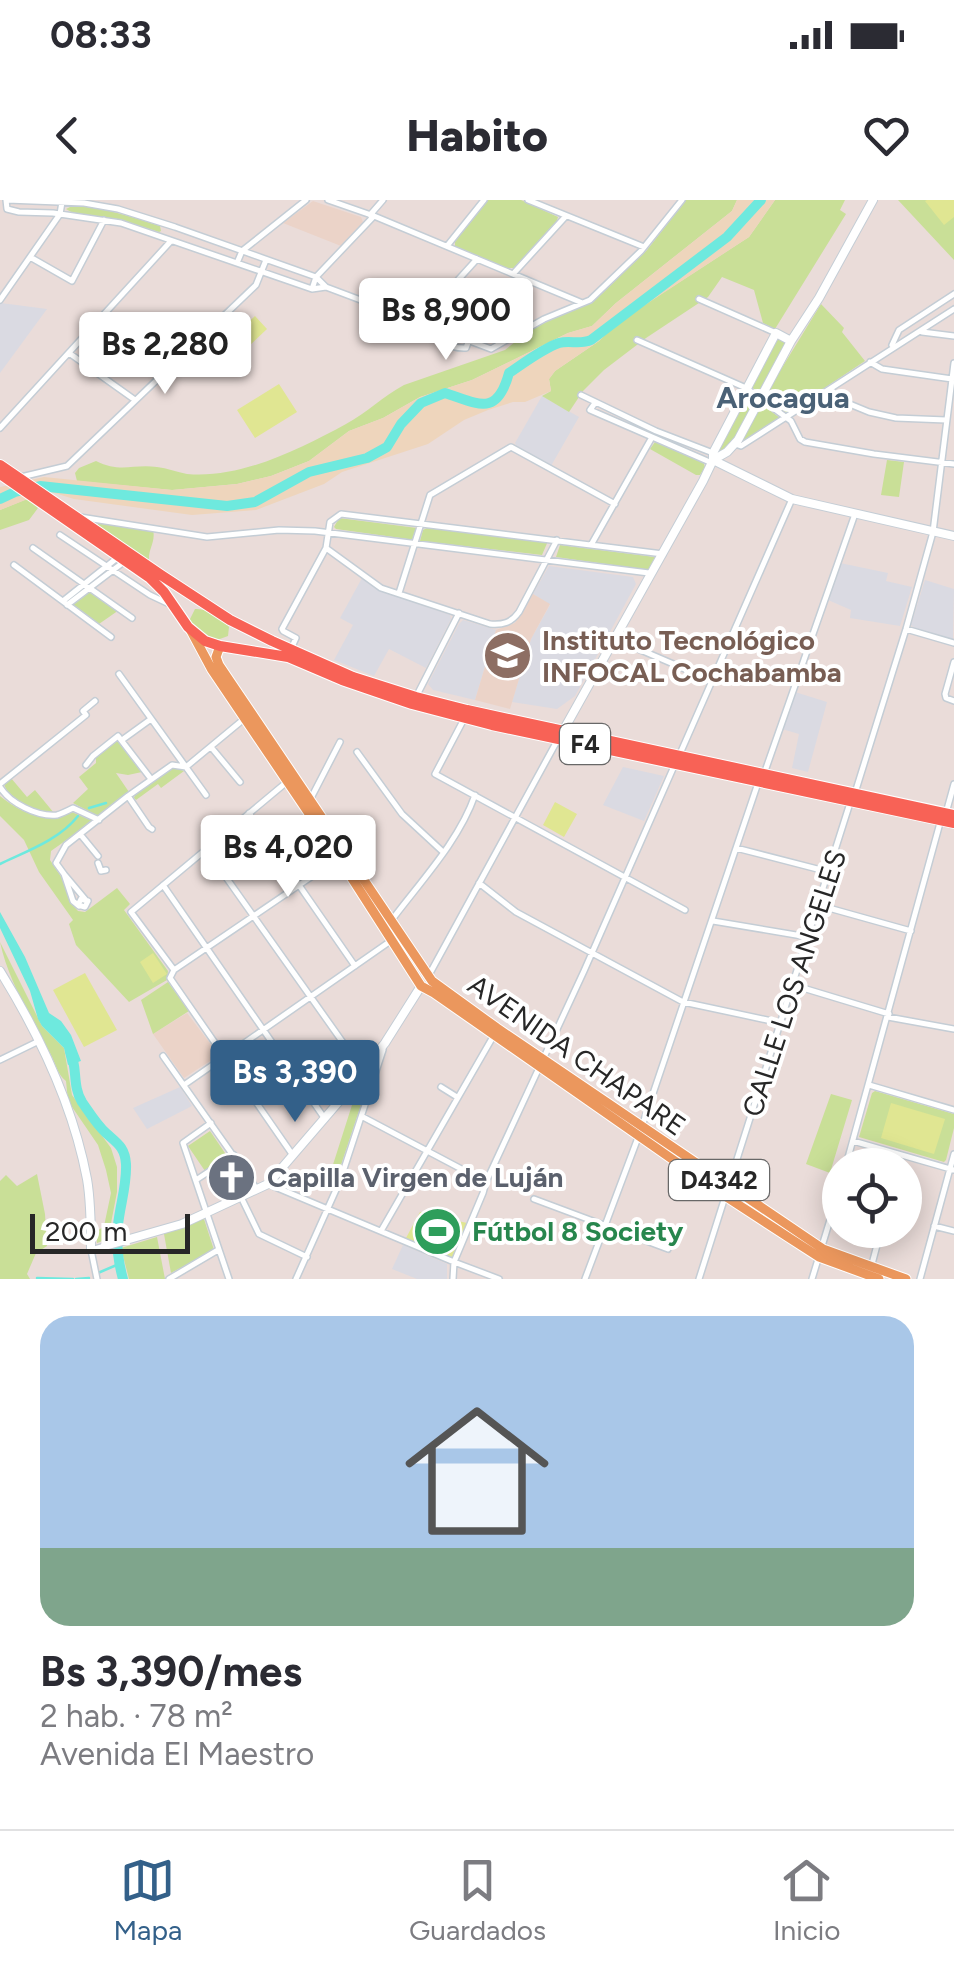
<!DOCTYPE html>
<html lang="es">
<meta charset="utf-8">
<style>
:root{--surface:#fff;--page:#f7f7f7;--text:#2b2b33;--muted:#7c7c81;--line:#e1e1e2;--accent:#336089}
body{margin:0;font-family:Figtree,sans-serif;background:var(--page);color:var(--text);height:100vh;display:flex;flex-direction:column;font-size:38px;white-space:nowrap}
*{box-sizing:border-box;margin:0}
p{font-size:32px;color:var(--muted)}
.icon{flex:none;width:55px;height:55px;fill:none;stroke:currentColor;stroke-width:2;stroke-linecap:round;stroke-linejoin:round}
.map{position:relative;height:1079px;overflow:hidden}
.details{display:flex;flex-direction:column;background:var(--surface);flex:1}
.details>*{flex:none}
.tools{position:absolute;left:822px;top:948px;display:grid;gap:20px}
.tools a{display:grid;place-items:center;width:100px;height:100px;border-radius:50%;background:var(--surface);box-shadow:0 5px 25px #0003;font-size:50px}
.scale{position:absolute;left:30px;bottom:25px;width:160px;box-sizing:border-box;padding-left:10px;border:5px solid #272727;border-top:0;font-size:28px;line-height:35px;white-space:nowrap;color:#272727;-webkit-text-stroke:8px #fff;paint-order:stroke}
.price{position:absolute;translate:-50% -85px;padding:0 22px;border-radius:10px;background:#fff;color:#222;font-size:32px;line-height:65px;filter:drop-shadow(0 2px 5px #0008)}
.price::after{content:'';position:absolute;left:50%;top:60px;width:30px;height:22px;margin-left:-15px;background:inherit;clip-path:polygon(0 0,100% 0,50% 100%)}
.price.selected{background:var(--accent);color:#fff}
ul{padding:0;list-style:none}
li{display:grid;align-content:center;gap:20px;height:530px;padding:0 40px}
li+li{border-top:2px solid var(--line)}
li span{display:grid;place-items:center;height:310px;border-radius:30px;color:#555}
li>.icon{margin-inline-start:auto}
span .icon{width:180px;height:180px;fill:#fffc;stroke-width:1}
li b{font-size:42px}
.status{display:flex;justify-content:space-between;align-items:center;height:70px;padding:0 50px;background:var(--surface);direction:ltr}
.status svg{height:28px;fill:currentColor}
header{display:flex;justify-content:space-between;align-items:center;height:130px;padding:0 40px;background:var(--surface);font-size:45px;font-weight:800}
.menu{display:flex;justify-content:space-around;align-items:center;height:140px;border-top:2px solid var(--line);background:var(--surface);font-size:28px;color:var(--muted)}
.menu a{display:grid;justify-items:center;gap:5px}
.menu .selected{color:var(--accent)}
.map>svg:first-child{display:block}
.industrial{fill:#dadae2}
.education{fill:#ebd3c8}
.green{fill:#c9df97}
.sand{fill:#eed5bc}
.pitch{fill:#e0e692}
.water{fill:#6ee9de}
.lines{fill:none;stroke-linecap:round;stroke-linejoin:round}
.stream{stroke:#6ee9de;stroke-width:2.5}
.river{stroke:#6ee9de;stroke-width:10}
.street-casing{stroke:#c4cdd5;stroke-width:8}
.secondary-casing{stroke:#c4cdd5;stroke-width:10}
.primary-casing{stroke:#fff;stroke-width:11}
.highway-casing{stroke:#fff;stroke-width:12}
.street{stroke:#fff;stroke-width:5}
.secondary{stroke:#fff;stroke-width:8}
.primary{stroke:#eb975d;stroke-width:9}
.highway{stroke:#f86256;stroke-width:10}
.labels{text-anchor:middle;dominant-baseline:central;stroke-width:8;stroke-linejoin:round;paint-order:stroke}
.shield{fill:#fff;stroke:#686868;stroke-width:2.5}
.shield-label{font-size:25px;font-weight:bold;fill:#272727}
.education-label{font-size:28px;font-weight:bold;fill:#785e54;stroke:#fff;text-anchor:start}
.street-label{font-size:28px;fill:#272727;stroke:#fff}
.worship-label{font-size:28px;font-weight:bold;fill:#5b616d;stroke:#fff;text-anchor:start}
.leisure-label{font-size:28px;font-weight:bold;fill:#27864d;stroke:#fff;text-anchor:start}
.neighbourhood-label{font-size:30px;font-weight:bold;fill:#4a6176;stroke:#fff}
</style>
<div class="status"><b>08:33</b><svg viewBox="0 0 49 12"><path d="M0 12V9h3v3zM5 12V6h3v6zM10 12V3h3v9zM15 12V0h3v12zM26 1h20v11H26zM47 4h2v5h-2z"/></svg></div>
<header><svg class="icon" aria-label="back" viewBox="0 0 24 24"><path d="M15 5l-7 7 7 7"/></svg>Habito<svg class="icon" aria-label="heart" viewBox="0 0 24 24"><path d="M12 20l-8-8c-3-5 5-10 8-4 3-6 11-1 8 4z"/></svg></header>
<div class="map">
<svg width="954" height="1079" viewBox="0 0 954 1079">
<rect width="100%" height="100%" fill="#eadcd9"/>
<path class="industrial" d="M1,103l46,6 -47,64v-69z
M542,196l37,21 -28,49 -34,-19 -2,-4z
M840,363l48,10 -2,8 26,6 -12,39 -50,-8 1,-8 -23,-10z
M549,366l84,11 3,7 -61,112 -18,13 -45,-7 19,-63 19,-34 -17,-11z
M362,378l18,13 70,24 1,4 -25,49 -37,-19 -15,27 -40,-16 19,-35 -13,-7z
M925,380l29,9 -1,50 -38,-11 -4,-3z
M463,420l33,10 -21,70 -42,-10 -5,-6 31,-60z
M795,492l32,10 -19,70 -16,-4 7,-34 -17,-5z
M623,567l41,9 -20,45 -41,-16z
M180,887l12,19 -45,23 -14,-21z
M403,1045l44,19v15h-30l-25,-10z"/>
<path class="education" d="M313,1l48,16 2,5 -22,24 -58,-23z
M533,394l17,10 -19,35 -21,70 -35,-9 21,-70 19,-7z
M187,813l32,42 -35,23 -31,-44z"/>
<path class="green" d="M488,0h33l37,17 -2,7 -42,44h-10l-49,-21v-6z
M686,0h51l-5,11 -116,92 -24,23 -24,7 -96,47 -52,17 -37,21 -34,13 -40,30 -38,15 -34,8 -65,6 -95,-9 -2,-8 4,-5 17,-7c24,12 36,3 61,6 10,1 20,5 30,7 54,5 113,-25 159,-50 21,-11 37,-28 58,-39l101,-35 25,-20 39,-19 23,-8 55,-53z
M775,0h70l-5,10 6,4 -71,115 -12,-6 -9,-33 -32,-13 -14,20 -62,41 -42,32 -21,21 -14,21 -27,-16 9,-5 -2,-12 6,-8 44,-30 16,-17 134,-87z
M898,0h56v60z
M72,6c30,0 59,11 88,20l1,5 -2,1 -41,-13 -45,-6 -7,-4z
M821,104l23,24 -2,4 23,29 -78,52 -23,-16z
M778,139l10,4 -28,50 -9,-6z
M747,194l9,6 -30,52 -4,3 -5,-3z
M760,203l20,15 -44,28z
M655,242l48,19 2,6 -5,8h-4l-46,-26z
M887,260l17,2 -5,35 -18,-2z
M27,299l11,9 -9,12 -29,10v-20z
M339,318l78,10 -2,12 -79,-11 -2,-2z
M101,322l52,7c3,14 -5,19 -4,32l-51,-36v-2z
M427,328l121,13 -6,14 -122,-14 3,-11z
M560,345l95,12 -7,13 -92,-13z
M91,391l28,19 -20,14 -25,-17 -1,-4 14,-11z
M195,409c12,-1 27,9 34,18l-1,9 -11,4 -19,-9 -9,-10z
M114,541l15,4 15,23 -2,4 -14,3 -12,-2 13,19 -31,24 -25,-13 15,-14 -9,-12 17,-14v-7z
M176,568l8,3 -23,17 -3,-4 -22,16 -2,-2 1,-3 35,-26z
M11,578l16,19 8,-7 19,23c-21,-4 -43,-8 -50,-29z
M0,596c18,15 50,31 72,16l21,9 -42,30 -1,9 12,18 9,25 7,8 7,1 32,-24 13,16 -6,6 44,61 -1,9 -38,22 -53,-57 -7,-21 4,-4 -34,-48 -15,-32 -24,-24z
M0,742l42,84 22,22 8,47 39,53 6,19v25l-9,47 -11,4 -1,-11 8,-6 7,-33 -5,-23 -8,-25 -30,-44 -2,-20c-9,-7 -10,-17 -16,-28 -19,-36 -41,-70 -50,-111z
M168,782l21,29 -36,23 -12,-34z
M364,877l4,7 -31,93 -7,-3 22,-69 -5,-4z
M875,891l79,23v14l-8,32 -2,2 -85,-25 13,-44z
M831,894l21,6 -22,73 -24,-9z
M210,931l17,25 -22,15 -17,-25z
M37,974l8,40 2,32 -11,7 -9,21 3,5h-30v-98l6,-6 11,11z
M204,1019l10,31 -43,23 -7,-39z
M157,1037l8,42h-36l-8,-31z"/>
<path class="sand" d="M737,0h38l-26,37 -133,87 -17,17 -44,30 -6,8 2,12 -26,11h-12l-25,8 -24,10 -36,24 -86,28 -18,12 -68,26 -64,5 -118,-16 -26,-8 -48,19v-23l44,-10 128,13 65,-6 34,-8 38,-15 40,-30 34,-13 37,-21 52,-17 96,-47 24,-7 24,-23 116,-92z"/>
<path class="pitch" d="M927,0h27v17l-10,8 -19,-24z
M255,116l12,13 -18,17 -12,-13z
M279,184l18,28 -42,26 -18,-28z
M555,602l22,12 -13,23 -21,-12z
M153,753l14,21 -14,9 -13,-21z
M85,773l32,57 -33,17 -31,-57z
M891,903l54,16 -11,35 -53,-16z
M420,1012l47,11 -15,36 -46,-21z"/>
<path class="water" d="M0,712l25,45 24,56 12,8 10,14 10,26 -13,4 -4,-17 -22,-22 -4,-7 -8,-28 -30,-63z"/>
<g class="lines">
<path class="stream" d="M89,608l17,-5
M0,664c27,-13 59,-24 78,-48
M98,1073l21,-9
M37,1078l36,1
M76,1079l13,-1"/>
<path class="river" d="M0,299l15,-7 25,-6 187,20 28,-4 54,-30 58,-14 20,-11 14,-23 20,-21 24,-10c34,11 52,24 64,-20 15,-10 33,-24 50,-30 11,-3 21,2 32,-3l136,-103 34,-37
M70,851c8,17 2,35 12,51 7,10 15,23 24,31 11,10 19,14 20,31 1,21 -6,41 -8,61 -2,18 0,36 5,54"/>
<defs>
<path id="street" d="M6,0l1,9 12,3 34,1 68,10 191,66 14,-2
M7,0l77,3 34,6 57,18 141,50 10,10 165,62 53,-30 46,-19 51,-49 41,-51
M328,0l46,16 206,86
M528,0l116,47
M370,15l13,-15
M447,46l37,-46
M30,57l42,24 32,-61
M237,63l5,-12 64,-51
M513,74l53,-58
M312,89l4,-12 58,-61
M699,99l77,34
M0,100l60,-86 2,-12
M420,122l57,-63
M422,124c12,13 25,25 44,24l3,-8
M922,132l32,4
M637,140l109,48 45,33 9,18 5,3 69,12 80,10
M892,145l7,-15 55,-36
M69,153l66,47
M870,162l12,7 70,10
M823,193l46,19 27,6 50,2
M581,195l75,36 57,22
M595,203l-5,7 122,53
M0,228l170,-186
M735,244l6,2 213,-137
M21,277l46,-11 189,-181 10,-25
M80,317l127,20 72,-7 36,1 334,42
M60,335l90,60 17,8
M591,345l60,-106
M33,348l99,70
M326,348l55,40 109,36c13,1 21,-1 29,-12l38,-72
M14,365l97,72
M399,393l31,-98 81,-48 104,57
M63,401l54,-43
M67,405l58,-44
M906,429l48,14
M615,439l98,42
M291,449l5,-11 -13,-7 -1,-2 44,-81 4,-26 11,-8 322,40
M954,462l-9,32 1,4 8,3
M119,474l87,121
M417,495l42,-82
M464,519l-29,55 250,136
M122,540l29,-21
M211,547l29,35
M357,552l45,62 40,37
M679,556l113,-257
M86,565l7,-9 25,-20 33,43
M764,574l91,-260
M0,584l86,-69 -3,-4 12,-10
M0,587c10,16 37,30 57,28 4,-1 12,-5 16,-7l26,12
M855,593l51,-164 27,-97 21,-169
M128,596l21,31 3,2
M310,600l30,-58
M249,613l106,153
M946,613l8,-29
M80,634l18,22
M736,648l93,24
M206,649l167,236
M98,663l3,8 5,-1
M64,674l-8,-11 10,-18 62,-49 44,-31 14,2 58,-48
M479,683l37,29 167,90 98,21
M163,685l162,234
M81,699l7,2 -3,6 -7,-2z
M818,705l93,26
M79,706l-6,-5 -9,-27 21,25
M391,721c30,-40 68,-80 84,-126
M713,721l95,16
M174,770l-43,-58 157,-131
M429,775l128,-234
M793,785l96,29
M888,817l66,12
M163,856l93,132
M0,860l39,-19
M184,885l208,-145
M869,885l85,25
M441,887l16,10
M363,917l123,65
M211,923l-28,20 46,136
M853,941l101,29
M292,954l-122,-176 4,-8 165,-112
M846,965l94,-342
M196,980l38,-25
M268,984l186,78 45,17
M241,997l18,37 48,23
M534,999l134,50
M934,1026l20,5
M381,1031l113,-196
M872,1064l9,-34
M97,1079l-6,-29 14,-4
M169,1079l49,-29
M296,1079l44,-98 43,-131
M453,1079l1,-17 29,-69 3,-11 98,-211 91,-207
M585,1079l54,-144 119,-352
M699,1079l151,-476
M812,1079l28,-92
M920,1079l34,-125"/>
<path id="secondary" d="M713,260l14,-8 11,-12 53,-99 28,-43 54,-98
M713,260l79,39 162,37
M563,531l140,-250 10,-21v-7l63,-120 15,8
M0,771c39,63 73,134 87,208 4,23 4,47 4,71
M105,1046l77,-22 86,-40 74,-86 43,-55 36,-57"/>
<path id="primary" d="M190,429l22,41 127,188 82,128 13,7 291,203 66,43 28,18 60,22
M220,446l-4,11 3,8 213,316 65,47 326,221 83,30"/>
<path id="highway" d="M0,265l161,110 69,45 42,21 81,36 63,20 51,13 487,105
M0,274l150,104 14,14 24,35 17,14 15,5 68,11 54,23 70,24 80,21 462,98"/>
</defs>
<use href="#street" class="street-casing"/>
<use href="#secondary" class="secondary-casing"/>
<use href="#primary" class="primary-casing"/>
<use href="#highway" class="highway-casing"/>
<use href="#street" class="street"/>
<use href="#secondary" class="secondary"/>
<use href="#primary" class="primary"/>
<use href="#highway" class="highway"/>
</g>
<defs>
<symbol id="university-disc" viewBox="-11 -11 22 22"><circle r="9.5" fill="#8d6e63" stroke="#fff"/><path d="M0-5L7-2L0 1L-7-2ZM-4 1L0 2.5L4 1V4Q0 6-4 4Z" fill="#fff"/></symbol>
<symbol id="church-disc" viewBox="-11 -11 22 22"><circle r="9.5" fill="#6b7280" stroke="#fff"/><path d="M-1.2-6h2.4v3.5h3.3v2.4h-3.3V6h-2.4V-.1h-3.3v-2.4h3.3Z" fill="#fff"/></symbol>
<symbol id="stadium-disc" viewBox="-11 -11 22 22"><circle r="9.5" fill="#2e9e5b" stroke="#fff"/><path d="M0-5a6.5 5 0 1 0 0 10a6.5 5 0 1 0 0-10ZM-3.5-1.8h7v3.6h-7Z" fill="#fff"/></symbol>
</defs>
<g fill-rule="evenodd">
<use href="#university-disc" x="480" y="428" width="55" height="55"/>
<use href="#church-disc" x="204" y="950" width="55" height="55"/>
<use href="#stadium-disc" x="410" y="1004" width="55" height="55"/>
</g>
<g class="labels">
<g class="shield">
<rect x="560" y="524" width="50" height="40" rx="8"/>
<rect x="669" y="960" width="100" height="40" rx="8"/>
</g>
<g class="shield-label">
<text x="585" y="544">F4</text>
<text x="719" y="980">D4342</text>
</g>
<g class="education-label">
<text x="542" y="440">Instituto Tecnológico<tspan x="542" dy="32">INFOCAL Cochabamba</tspan></text>
</g>
<g class="street-label">
<text transform="translate(794 783) rotate(-72)">CALLE LOS ANGELES</text>
<text transform="translate(577 855) rotate(35)">AVENIDA CHAPARE</text>
</g>
<g class="worship-label">
<text x="267" y="977">Capilla Virgen de Luján</text>
</g>
<g class="leisure-label">
<text x="472" y="1031">Fútbol 8 Society</text>
</g>
<g class="neighbourhood-label">
<text x="783" y="197">Arocagua</text>
</g>
</g>
</svg>
<div class="tools">
<a><svg class="icon" aria-label="locate" viewBox="0 0 24 24"><circle cx="12" cy="12" r="6"/><path d="M12 2v4M12 18v4M2 12h4M18 12h4"/></svg></a>
</div>
<div class="scale">200 m</div>
<b class="price" style="left:446px;top:163px">Bs 8,900</b>
<b class="price" style="left:165px;top:197px">Bs 2,280</b>
<b class="price" style="left:288px;top:700px">Bs 4,020</b>
<b class="price selected" style="left:295px;top:925px">Bs 3,390</b>
</div>
<section class="details">
<ul>
<li><span style="background:linear-gradient(#a9c7e8 75%,#7fa58c 0)"><svg class="icon" aria-label="home" viewBox="0 0 24 24"><path d="M3 11l9-7 9 7M6 9v11h12V9"/></svg></span><div><b>Bs 3,390/mes</b><p>2 hab. · 78 m²</p><p>Avenida El Maestro</p></div></li>
</ul>
</section>
<nav class="menu">
<a class="selected"><svg class="icon" aria-label="map" viewBox="0 0 24 24"><path d="M3 6l6-2 6 2 6-2v14l-6 2-6-2-6 2zM9 4v14M15 6v14"/></svg>Mapa</a>
<a><svg class="icon" aria-label="saved" viewBox="0 0 24 24"><path d="M7 4h10v16l-5-4-5 4z"/></svg>Guardados</a>
<a><svg class="icon" aria-label="home" viewBox="0 0 24 24"><path d="M3 11l9-7 9 7M6 9v11h12V9"/></svg>Inicio</a>
</nav>
